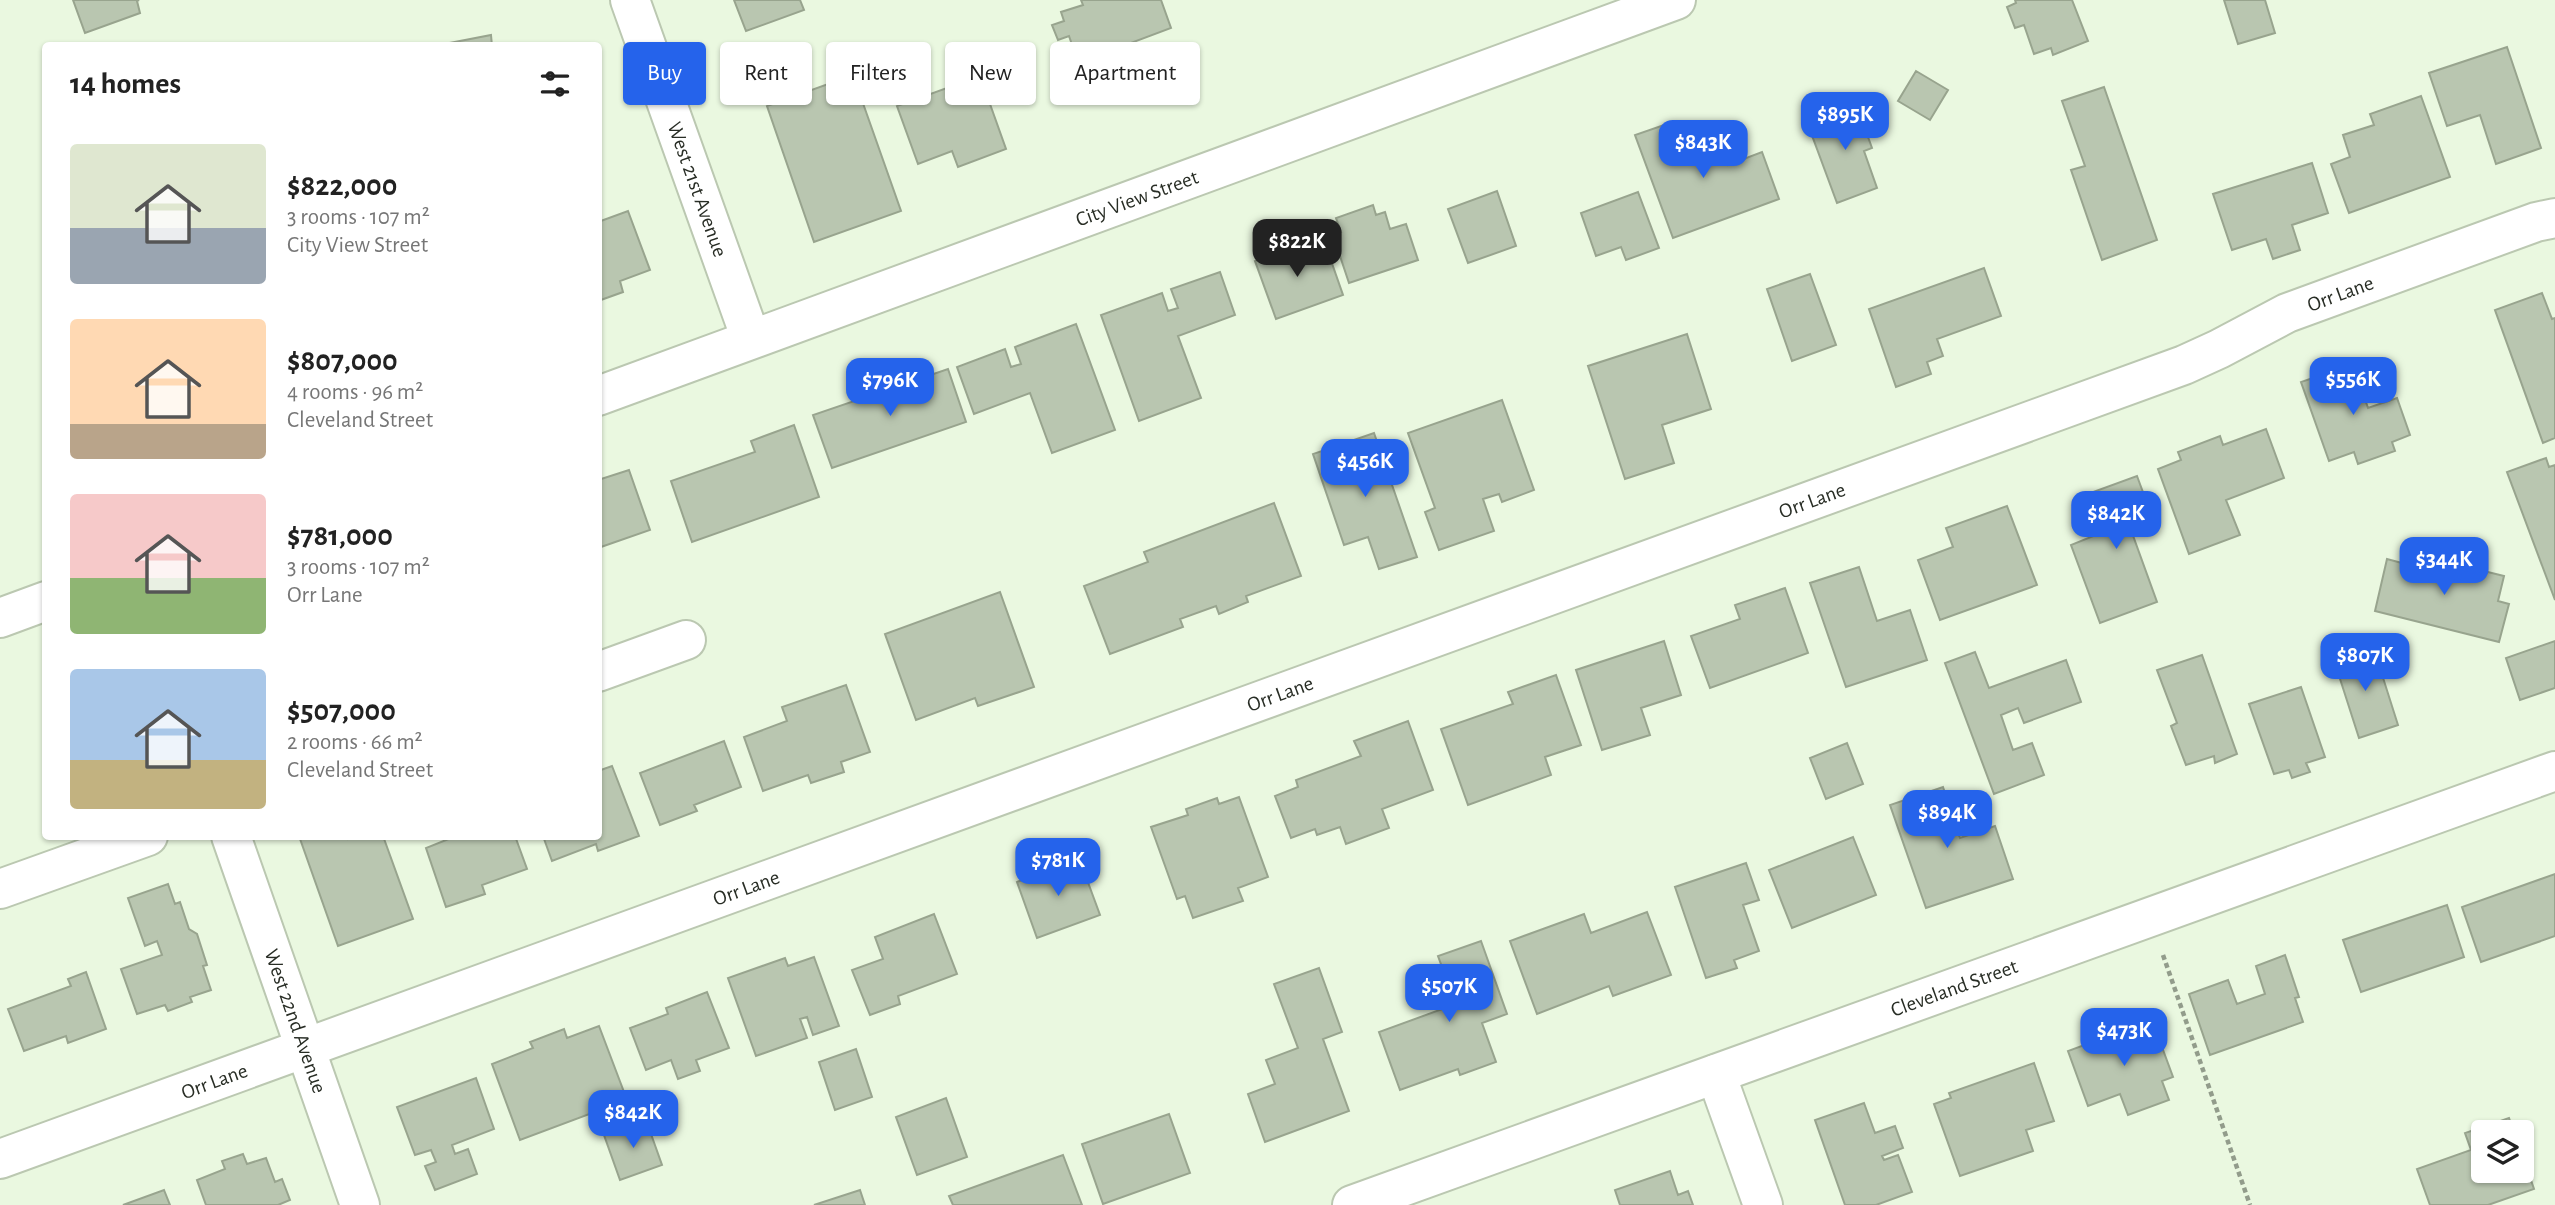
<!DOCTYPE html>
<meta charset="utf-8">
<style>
:root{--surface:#fff;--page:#f2f2f2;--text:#222;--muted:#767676;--accent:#2563eb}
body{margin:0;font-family:"Alegreya Sans",sans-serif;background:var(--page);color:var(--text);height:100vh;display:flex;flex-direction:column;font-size:26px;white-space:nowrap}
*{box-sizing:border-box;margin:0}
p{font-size:23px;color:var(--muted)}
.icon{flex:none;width:38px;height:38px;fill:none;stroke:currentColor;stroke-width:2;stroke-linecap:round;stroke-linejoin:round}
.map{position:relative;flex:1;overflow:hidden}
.details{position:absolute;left:42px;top:42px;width:560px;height:798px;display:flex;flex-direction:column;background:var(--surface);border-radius:7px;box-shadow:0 2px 5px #0004}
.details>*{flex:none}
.top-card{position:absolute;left:623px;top:42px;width:665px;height:63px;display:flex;gap:14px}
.tools{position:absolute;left:2471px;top:1120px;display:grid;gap:14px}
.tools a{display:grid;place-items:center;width:63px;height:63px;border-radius:7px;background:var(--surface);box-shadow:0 2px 5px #0004;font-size:35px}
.price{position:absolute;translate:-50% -60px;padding:0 16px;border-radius:14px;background:var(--accent);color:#fff;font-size:23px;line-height:46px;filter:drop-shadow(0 2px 4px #0008)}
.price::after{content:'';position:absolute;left:50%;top:42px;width:21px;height:16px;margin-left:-10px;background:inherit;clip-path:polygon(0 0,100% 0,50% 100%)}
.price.active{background:#222;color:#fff}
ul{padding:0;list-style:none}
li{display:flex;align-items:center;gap:21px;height:175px;padding:0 28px}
li span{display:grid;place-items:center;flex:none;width:196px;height:140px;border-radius:7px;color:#555}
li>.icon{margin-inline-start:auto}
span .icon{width:84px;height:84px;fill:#fffc;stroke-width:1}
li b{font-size:30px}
h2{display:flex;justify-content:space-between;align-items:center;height:84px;padding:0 28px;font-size:30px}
.chip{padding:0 24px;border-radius:7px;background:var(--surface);box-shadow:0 2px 5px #0004;font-size:24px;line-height:63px}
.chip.active{background:var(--accent);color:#fff}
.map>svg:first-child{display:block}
.building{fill:#b9c6b0;stroke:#98a48e;stroke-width:2}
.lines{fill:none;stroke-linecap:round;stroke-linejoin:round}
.minor-casing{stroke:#bbc8b1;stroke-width:42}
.path{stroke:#929c8b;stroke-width:4.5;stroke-dasharray:5 3.5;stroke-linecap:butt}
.minor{stroke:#fff;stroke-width:38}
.labels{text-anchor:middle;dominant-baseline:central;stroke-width:7;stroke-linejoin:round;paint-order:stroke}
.street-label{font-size:21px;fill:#282d25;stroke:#fff}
</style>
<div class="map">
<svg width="2555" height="1205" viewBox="0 0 2555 1205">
<rect width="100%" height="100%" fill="#eaf8e0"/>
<path class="building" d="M73,0h66l-2,1 3,12 -55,20z
M734,0h66l4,10 -58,21z
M1081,0h80l10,28 -43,16 2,5 -15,6 3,12 -19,7 -4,-11 -15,5 -11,-32 -11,4 -6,-15 12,-4 -3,-9 22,-7z
M2015,0h57l16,41 -35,14 -2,-7 -17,6 -10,-29 -9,3 -8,-21 9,-4z
M2224,0h41l10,33 -37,11z
M491,35l1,11h-58z
M2507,47l34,101 -45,16 -16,-49 -33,11 -18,-53z
M1916,71l32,19 -18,30 -32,-19z
M853,75l48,136 -87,31 -47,-136z
M980,76l26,73 -48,18 -6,-16 -34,13 -21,-58z
M2104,87l53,153 -55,20 -31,-90 14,-4 -23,-65z
M2421,96l29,81 -101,36 -18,-49 19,-7 -7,-22 31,-10 -4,-11z
M1854,99l18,49 -8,3 13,37 -40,15 -27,-73 23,-8 -5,-13z
M1664,125l8,21 43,-15 13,34 34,-13 17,47 -106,39 -38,-103z
M2312,163l16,50 -36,12 8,25 -27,9 -7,-20 -34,11 -19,-56z
M1497,191l19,55 -48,17 -20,-54z
M1638,192l21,56 -33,12 -5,-13 -25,9 -15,-43z
M1373,205l3,10 9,-3 5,17 16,-5 12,36 -69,23 -16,-48 8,-3 -5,-14z
M628,211l22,59 -30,11 3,11 -25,9v-79z
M1296,235l10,26 22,-9 15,43 -67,24 -21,-58 24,-8 -4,-10z
M1984,268l17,48 -64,23 6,17 -16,6 4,12 -35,13 -27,-78z
M1220,272l15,43 -57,21 23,62 -62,23 -38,-106 61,-22 6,18 10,-3 -7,-19z
M1810,274l26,71 -44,16 -25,-72z
M2542,293l10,26 3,-1v120l-12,5 -48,-133z
M1076,324l39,106 -63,23 -22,-60 -56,21 -17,-47 48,-18 6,18 10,-3 -6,-17z
M1687,334l24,75 -49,16 12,38 -49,16 -37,-113z
M2353,364l15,44 29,-10 13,37 -18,7 3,9 -37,13 -4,-12 -25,9 -28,-79z
M948,369l18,53 -134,46 -19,-53z
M1502,400l32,90 -32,12 -3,-8 -16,5 11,32 -55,19 -14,-38 10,-4 -27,-75z
M794,425l25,72 -127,45 -21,-61 84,-29 -4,-11z
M2266,429l18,49 -58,22 14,35 -51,19 -31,-85 23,-9 -3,-8 42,-16 3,9z
M1374,433l43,124 -38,12 -11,-32 -24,8 -31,-91z
M2546,458l3,9 6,-2v135l-48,-128z
M629,470l21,60 -52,18v-68z
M2137,476l17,46 -23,8 26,72 -57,21 -29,-78 25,-10 -14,-39z
M1274,503l27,73 -55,20 2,6 -29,12 -3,-8 -36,13 3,8 -73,27 -26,-68 64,-24 -4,-10z
M2007,506l30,79 -97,35 -22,-60 35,-13 -7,-19z
M2415,554l89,22 -6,25 11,3 -10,38 -124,-31 12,-52 26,7z
M1859,567l18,54 33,-11 17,50 -81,27 -36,-104z
M1785,588l23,65 -98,35 -19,-52 49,-17 -5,-14z
M1000,592l34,95 -56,19 -3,-8 -59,22 -31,-86z
M1664,641l17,54 -40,13 9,27 -48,15 -26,-80z
M2555,641v47l-35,12 -14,-42z
M2364,648l6,17 8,-3 20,63 -39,13 -26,-81z
M1975,652l14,36 77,-28 15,42 -57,21 -6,-15 -17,7 12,35 19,-7 12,32 -50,19 -49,-131z
M2202,655l35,99 -22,9 -1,-7 -28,9 -15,-39 6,-3 -20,-53z
M1556,675l25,70 -36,12 6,18 -83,30 -27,-76 72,-25 -5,-12z
M846,685l24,67 -29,10 3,10 -33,11 -3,-8 -45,16 -19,-54 43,-16 -5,-14z
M2301,687l24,70 -19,6 4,9 -18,6 -3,-8 -15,4 -25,-70z
M1408,721l25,69 -51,19 7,19 -43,16 -6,-17 -23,8 -2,-6 -24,9 -16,-42 23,-9 -2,-7 65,-24 -7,-15z
M724,741l17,46 -47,18 3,6 -37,14 -20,-52z
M1847,743l16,41 -37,15 -16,-41z
M612,766l27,70 -41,15 -2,-7 -44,17 -9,-25h55v-65z
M1943,787l17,51 35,-12 18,53 -87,29 -36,-103z
M1239,797l29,80 -30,11 5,13 -50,17 -8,-22 -8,3 -26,-72 37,-12 -2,-6 31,-11 2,6z
M299,836h48l1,3 7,-3h28l30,83 -75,27z
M456,836h59l12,33 -45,16 3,9 -39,13 -20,-59z
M1853,837l23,58 -84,33 -23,-58z
M1079,858l21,57 -63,23 -20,-56z
M1746,863l13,37 -16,5 16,46 -25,9 3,8 -31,10 -31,-91z
M2555,874v62l-74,26 -19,-55z
M168,884l7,20 5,-2 9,27 8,5 10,31 -4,1 8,24 -21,7 2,5 -24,9 -3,-6 -28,9 -16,-45 41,-14 -5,-14 -12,5 -17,-48z
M2447,905l17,52 -103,35 -18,-52z
M1647,912l24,63 -58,21 -4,-10 -72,28 -27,-73 74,-27 7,19z
M934,914l23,60 -59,22 2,8 -30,11 -18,-45 31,-11 -8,-22z
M1481,941l26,73 -25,9 14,39 -36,13 -2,-6 -58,21 -21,-58 69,-25 -3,-10 7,-3 -14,-38z
M2285,955l14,42 -4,1 8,24 -93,33 -21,-61 39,-14 9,24 28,-10 -9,-28z
M814,957l25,69 -26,9 -6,-18 -7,2 7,19 -51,18 -28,-78 57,-20 3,8z
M1319,968l23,64 -19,7 26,72 -84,31 -17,-48 27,-10 -9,-24 32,-12 -24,-64z
M86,972l20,57 -38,14 -2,-7 -42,15 -16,-42 63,-23 -3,-7z
M707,992l22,56 -33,12 4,11 -22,8 -7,-19 -25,10 -16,-42 38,-14 -2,-6z
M2152,1020l21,57 -11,4 7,19 -41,15 -8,-21 -32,12 -20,-55z
M599,1026l28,74 -107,40 -28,-76 41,-16 -3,-6 34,-13 3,9z
M856,1049l16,48 -37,13 -16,-48z
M2034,1063l20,58 -28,9 7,21 -73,25 -26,-72 17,-6 -2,-5z
M476,1078l18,51 -42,16 3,9 13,-5 9,25 -42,16 -10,-24 11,-4 -5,-12 -16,5 -18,-48z
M946,1098l21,59 -50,18 -21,-58z
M1864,1103l11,30 20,-7 8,22 -21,8 2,4 14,-5 14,37 -36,13h-31l-30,-85z
M1169,1114l21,59 -87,31 -21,-60z
M2509,1118l5,14h-31v39h39v-17l12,35 -46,16h-58l-13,-36 54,-19 -6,-17z
M646,1120l16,45 -42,15 -16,-45z
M243,1154l4,10 19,-6 9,24 7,-3 8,21 -12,5h-72l-9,-25 28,-11 -3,-8z
M1063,1155l19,50h-129l-4,-9z
M1670,1171l8,24 10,-4 5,14h-73l-5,-15z
M164,1190l6,15h-47z
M860,1190l5,15h-51z"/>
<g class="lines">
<defs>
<g id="minor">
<path id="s1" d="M630,0l121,339"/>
<path id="s2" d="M598,396l1078,-396"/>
<path d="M0,618l46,-17"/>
<path d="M598,672l88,-32"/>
<path id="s3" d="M231,836l129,369"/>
<path d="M0,889l148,-53"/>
<path d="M1716,1074l47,131"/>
<path id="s4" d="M0,1159l2184,-794 35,-16 68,-36 249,-91 19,-4"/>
<path id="s5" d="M1352,1205l1203,-434"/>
</g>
</defs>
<use href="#minor" class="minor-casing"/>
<path class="path" d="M2163,955l87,250"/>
<use href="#minor" class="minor"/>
</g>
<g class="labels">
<g class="street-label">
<text stroke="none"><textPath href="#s1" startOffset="201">West 21st Avenue</textPath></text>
<text stroke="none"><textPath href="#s2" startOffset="574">City View Street</textPath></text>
<text stroke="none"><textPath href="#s4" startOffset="2496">Orr Lane</textPath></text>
<text stroke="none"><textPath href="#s4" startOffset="1928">Orr Lane</textPath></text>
<text stroke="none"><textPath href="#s4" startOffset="1362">Orr Lane</textPath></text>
<text stroke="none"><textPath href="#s4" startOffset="794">Orr Lane</textPath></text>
<text stroke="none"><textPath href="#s5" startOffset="640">Cleveland Street</textPath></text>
<text stroke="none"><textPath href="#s3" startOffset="196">West 22nd Avenue</textPath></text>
<text stroke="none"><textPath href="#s4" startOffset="228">Orr Lane</textPath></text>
</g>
</g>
</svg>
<div class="tools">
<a><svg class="icon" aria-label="layers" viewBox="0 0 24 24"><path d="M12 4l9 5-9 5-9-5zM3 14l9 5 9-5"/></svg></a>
</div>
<b class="price" style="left:1845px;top:152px">$895K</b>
<b class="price" style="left:1703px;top:180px">$843K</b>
<b class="price active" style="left:1297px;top:279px">$822K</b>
<b class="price" style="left:2353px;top:417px">$556K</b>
<b class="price" style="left:890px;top:418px">$796K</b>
<b class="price" style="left:1365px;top:499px">$456K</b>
<b class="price" style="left:2116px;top:551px">$842K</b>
<b class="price" style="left:2444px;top:597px">$344K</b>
<b class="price" style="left:2365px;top:693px">$807K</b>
<b class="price" style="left:1947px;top:850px">$894K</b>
<b class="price" style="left:1058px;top:898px">$781K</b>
<b class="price" style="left:1449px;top:1024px">$507K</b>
<b class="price" style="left:2124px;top:1068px">$473K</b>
<b class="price" style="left:633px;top:1150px">$842K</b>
<div class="top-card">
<a class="chip active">Buy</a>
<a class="chip">Rent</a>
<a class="chip">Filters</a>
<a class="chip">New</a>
<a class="chip">Apartment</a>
</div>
<section class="details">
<h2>14 homes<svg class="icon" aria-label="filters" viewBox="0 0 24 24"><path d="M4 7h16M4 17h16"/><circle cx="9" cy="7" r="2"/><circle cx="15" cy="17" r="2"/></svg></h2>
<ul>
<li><span style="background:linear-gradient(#dfe7d0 60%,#9aa5b1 0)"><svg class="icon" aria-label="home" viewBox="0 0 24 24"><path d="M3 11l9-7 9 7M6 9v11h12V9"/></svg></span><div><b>$822,000</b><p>3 rooms · 107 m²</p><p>City View Street</p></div></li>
<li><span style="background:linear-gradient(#ffd9b3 75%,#b9a48a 0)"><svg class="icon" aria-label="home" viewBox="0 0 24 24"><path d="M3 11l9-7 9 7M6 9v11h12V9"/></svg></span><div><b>$807,000</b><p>4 rooms · 96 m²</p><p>Cleveland Street</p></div></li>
<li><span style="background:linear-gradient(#f6c9c9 60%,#8fb573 0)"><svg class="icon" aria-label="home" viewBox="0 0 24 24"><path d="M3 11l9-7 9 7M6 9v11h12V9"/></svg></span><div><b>$781,000</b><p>3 rooms · 107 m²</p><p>Orr Lane</p></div></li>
<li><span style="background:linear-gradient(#a9c7e8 65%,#c2b280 0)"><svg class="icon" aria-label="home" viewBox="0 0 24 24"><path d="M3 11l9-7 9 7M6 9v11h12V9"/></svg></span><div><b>$507,000</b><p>2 rooms · 66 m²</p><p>Cleveland Street</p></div></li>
</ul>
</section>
</div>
